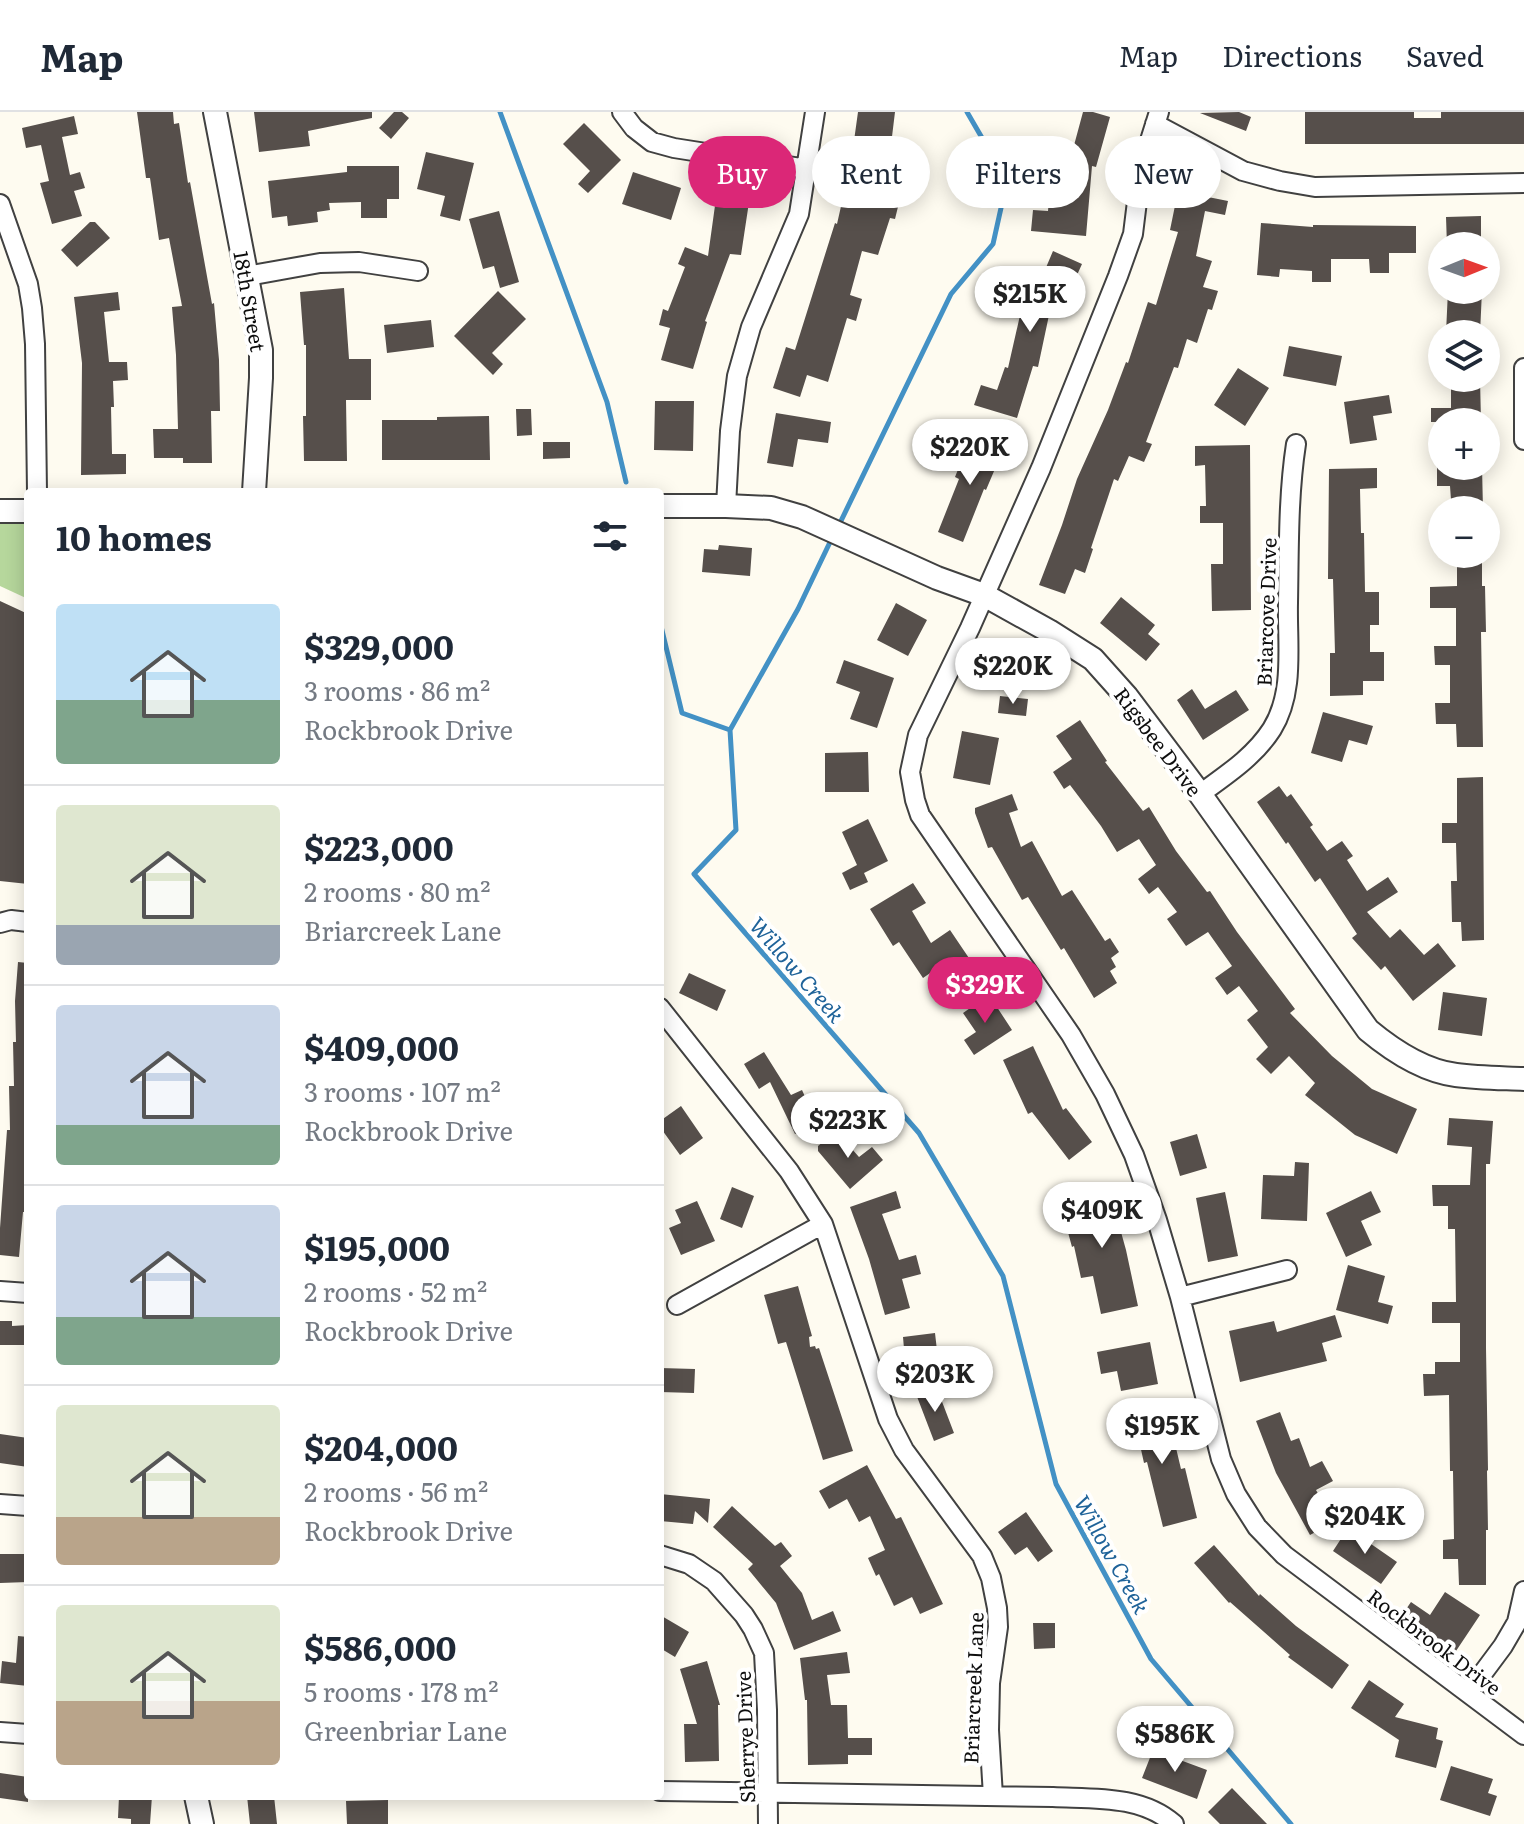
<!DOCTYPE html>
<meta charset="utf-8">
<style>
:root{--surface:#fff;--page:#f2f2f3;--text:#1f2937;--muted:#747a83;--line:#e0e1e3;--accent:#db2777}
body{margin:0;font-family:Literata,serif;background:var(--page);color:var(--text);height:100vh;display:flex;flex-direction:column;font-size:30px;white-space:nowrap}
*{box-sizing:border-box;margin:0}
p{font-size:26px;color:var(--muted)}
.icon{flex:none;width:44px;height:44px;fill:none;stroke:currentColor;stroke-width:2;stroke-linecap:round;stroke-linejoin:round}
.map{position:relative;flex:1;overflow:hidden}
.drawer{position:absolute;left:24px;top:376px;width:640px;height:1312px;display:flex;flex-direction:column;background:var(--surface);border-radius:8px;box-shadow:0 4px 20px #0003}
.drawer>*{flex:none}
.guide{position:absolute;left:688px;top:24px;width:716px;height:72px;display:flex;gap:16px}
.needle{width:52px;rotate:89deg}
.tools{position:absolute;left:1428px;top:120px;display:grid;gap:16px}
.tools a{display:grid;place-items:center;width:72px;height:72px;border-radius:50%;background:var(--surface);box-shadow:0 4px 20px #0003;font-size:40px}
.price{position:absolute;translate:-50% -68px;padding:0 18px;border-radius:28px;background:#fff;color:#222;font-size:26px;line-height:52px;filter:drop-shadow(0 2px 4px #0008)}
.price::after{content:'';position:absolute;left:50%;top:48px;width:24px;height:18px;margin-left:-12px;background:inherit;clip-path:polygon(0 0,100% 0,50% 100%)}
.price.current{background:var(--accent);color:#fff}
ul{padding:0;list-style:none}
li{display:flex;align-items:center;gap:24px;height:200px;padding:0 32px}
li+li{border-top:2px solid var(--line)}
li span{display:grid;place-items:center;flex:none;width:224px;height:160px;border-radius:8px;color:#555}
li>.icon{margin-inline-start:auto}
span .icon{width:96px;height:96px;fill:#fffc;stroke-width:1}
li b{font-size:34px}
h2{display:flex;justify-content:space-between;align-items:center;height:96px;padding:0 32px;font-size:34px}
.tag{padding:0 28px;border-radius:36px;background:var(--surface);box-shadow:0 4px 20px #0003;font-size:28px;line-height:72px}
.tag.current{background:var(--accent);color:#fff}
header{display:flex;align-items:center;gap:48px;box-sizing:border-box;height:112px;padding:0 40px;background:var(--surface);border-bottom:2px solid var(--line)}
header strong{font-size:38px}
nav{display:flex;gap:44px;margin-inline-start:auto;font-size:28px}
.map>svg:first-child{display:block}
.forest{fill:#b6d79c}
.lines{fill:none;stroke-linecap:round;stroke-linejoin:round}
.stream{stroke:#4391c5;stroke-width:5}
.building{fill:#564f4b}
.minor-casing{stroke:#414141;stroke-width:22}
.tertiary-casing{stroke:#414141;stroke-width:26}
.minor{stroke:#fff;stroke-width:18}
.tertiary{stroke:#fff;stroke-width:22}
.labels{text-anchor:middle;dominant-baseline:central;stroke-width:8;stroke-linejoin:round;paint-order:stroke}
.street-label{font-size:20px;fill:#0e0e0e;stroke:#fff}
.water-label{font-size:22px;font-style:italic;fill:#1f6399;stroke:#fff}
</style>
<header>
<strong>Map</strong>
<nav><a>Map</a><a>Directions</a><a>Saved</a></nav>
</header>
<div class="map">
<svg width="1524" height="1712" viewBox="0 0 1524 1712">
<rect width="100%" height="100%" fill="#fefbf0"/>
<path class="forest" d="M0,412h28v75l-28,-13z"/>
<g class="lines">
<path class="stream" d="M500,0l107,290 19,80
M839,413l112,-231 42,-50 14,-63 -40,-69
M832,426l-34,71 -68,121 6,100 -42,44 225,259 84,143 53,208 95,175 140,165
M660,510l22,91 48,17"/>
</g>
<path class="building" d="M137,0h36l1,12 5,-1 9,60 2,-1 22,122 2,-1 5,57 1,51h-9l1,52h-29v-5h-29l-1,-29h25l-2,-74 -4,-48 10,-1 -13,-68 -10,2 -9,-62h-4z
M254,0h118v6l-64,13 2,15 -51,6z
M394,0h8l7,6 -18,21 -12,-11z
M858,0h37l-5,41 -37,-5z
M1083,0h10l17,5 -14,50 -4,-1 -6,70 -55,-5 2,-21 15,1 3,-37 15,1z
M1239,0l12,5 -5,14 -46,-18z
M1305,0h109v6h27v-6h83v32h-219z
M74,4l4,18 -16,3 8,38 10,-3 5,16 -11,3 8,25 -30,8 -12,-41 9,-2 -8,-36 -15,3 -4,-20z
M584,11l37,37 -33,33 -10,-9 12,-13 -27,-27z
M426,40l48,11 -14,58 -20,-5 5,-20 -28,-7z
M891,50l17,4 -13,53 -5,-1 -12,37 -16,-4 -12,44 12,4 -6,22 -9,-3 -19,64 -21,-7 -7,22 -27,-9 13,-41 9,3 40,-127 2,1 12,-53 38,9z
M347,54h52v33h-12v19h-26v-16l-32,1 1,7 -13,2 1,10 -30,4 -1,-10 -15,2 -4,-37 79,-9z
M633,60l48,16 -10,32 -49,-16z
M718,72l33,5 -10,66 -11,-1 -25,67 2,1 -14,47 -32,-9 9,-32 -11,-3 4,-16 5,2 17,-44 -7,-3 7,-17 23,9z
M1178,79l50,10 -3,14 -20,-4 -9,45 16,5 -9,26 15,4 -6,19 -4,-1 -11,34 -10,-4 -9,29 -4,-1 -28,75 6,2 -8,18 -15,-6 -11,25 -4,-2 -23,69 2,1 -8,24 -10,-4 -10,25 -26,-9 23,-60 15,-46 31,-69 18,-48 2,1 20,-61 8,3 22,-73 -8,-2z
M499,99l20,71 -19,6 -6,-22 -11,3 -14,-50z
M1481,104v30h-34l-1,-29z
M90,110h5l15,16 -33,29 -16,-17z
M1261,111l52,4v-2l103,1v27h-27v20h-19l-1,-14h-38v23h-19v-11l-32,-2 -1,8 -22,-2z
M1053,139l29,13 -19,42 -11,-5 -14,66 -5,-1 -16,52 -43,-13 7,-20 16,5 8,-23 3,1 18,-79 -3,-1 8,-16 11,5z
M344,176l5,71h22v41h-25l1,61h-43l-1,-45h3v-71h-2l-4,-53z
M1448,178h34l-2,44 -34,-1z
M498,179l28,28 -34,34 11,11 -10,11 -39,-39z
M118,180l2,18 -16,2 5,50h18l1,18 -15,1 1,26h-3l1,47h14v20l-45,1 1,-112 -8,-66z
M431,208l3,27 -47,6 -3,-28z
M1289,234l53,10 -6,30 -53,-10z
M1238,256l31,20 -24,38 -31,-21z
M1451,266h29l1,44h-50v-14h20z
M1389,283l3,18 -19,3 4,24 -27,4 -6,-42z
M655,289h39l-1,50 -39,-1z
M516,297h15l1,26 -15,1z
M776,301l55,9 -3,21 -30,-4 -5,28 -26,-4z
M489,304l1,44h-108v-40h55v-3z
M971,325l32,13 -17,40 -2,-1 -21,53 -25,-10 21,-53 -4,-2z
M543,330h27v16l-27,1z
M1250,333l1,165 -39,1 -1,-47h12v-41h-23v-17h6l-1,-41 -10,1v-20z
M1437,354h45l1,44h-27v-10h-5l-1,-14h-13z
M1377,356v20l-17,1 1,44h3l1,59h14v33h-9v27h14v29h-21v14l-33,1v-43h5l-2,-74h-5l1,-110z
M719,433l33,3 -2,28 -48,-4 2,-23 14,1z
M1457,442h25v32h3l1,46h-5l2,115h-26l-1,-23h-20l-1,-21h15v-38h-15l-1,-19h22v-38h-26v-21l27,-1z
M1121,485l34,28 -7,9 12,10 -14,17 -46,-38z
M0,489l28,13v270l-28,-3z
M896,491l31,17 -19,36 -31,-16z
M844,548l50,18 -17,50 -27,-9 10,-27 -24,-9z
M1192,577l13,20 31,-19 13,20 -46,30 -26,-40z
M1000,584l28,3 -2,17 -28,-3z
M1323,600l50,14 -6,19 -18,-5 -7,22 -31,-9z
M1080,608l27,41 -2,1 38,49 6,-4 27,44 31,41 3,-1 27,41 58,77 -5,4 42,43 40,33 45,20 -20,45 -42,-19 -50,-40 10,-12 -26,-27 -18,18 -15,-15 12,-12 -21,-27 11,-9 -19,-25 -12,9 -12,-17 17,-12 -24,-34 -22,14 -19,-27 10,-7 -19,-25 -9,7 -11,-15 18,-14 -17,-26 -22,13 -16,-26 -31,-41 -6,4 -11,-17 19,-13 -16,-23z
M962,619l37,7 -9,47 -37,-7z
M868,640l1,40h-44v-39z
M1483,665l1,163 -22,1 -1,-19h-9l-1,-41h6l-1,-38h-14v-20h15v-45z
M1279,674l8,11 4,-3 22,31 -3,2 17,24 15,-10 11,15 -6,4 20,31 21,-14 10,15 -31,20 23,26 10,-9 24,26 14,-12 18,23 -43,35 -28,-35 -4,4 -29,-32 5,-4 -37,-56 -5,4 -27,-40 -2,2 -29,-42z
M1012,682l6,16 -9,3 12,34 11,-6 30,55 10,-6 33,51 5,-3 9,14 -8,6 5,9 -6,4 7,12 -23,15 -30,-50 -3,2 -33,-53 -6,3 -30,-53 -4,1 -13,-35v-5z
M868,707l20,42 -24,12 4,9 -18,8 -8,-17 15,-8 -15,-33z
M913,771l13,20 -14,8 19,32 19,-13 25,37 -27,18 -12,-16 -13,9 -24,-36 -6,4 -23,-37z
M18,850l10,1v238h-2l-1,11h-2l-4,45 -19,-2v-27l7,-98h3l-1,-44h5l-1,-44h3l-1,-41z
M689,861l37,17 -9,21 -38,-18z
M1443,880l44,6 -5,38 -44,-6z
M989,883l23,35 -38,25 -10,-15 12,-8 -13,-19z
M1033,934l30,64 3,-2 26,34 -23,18 -37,-48 -4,2 -25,-54z
M764,940l27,43 11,-5 15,33 -22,11 -25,-52 -11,7 -15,-25z
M681,994l22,32 -23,17 -20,-28v-6z
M1449,1006l44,3 -3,43h-4v184l2,122 -1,1 1,59h-2v55h-27l-1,-26h-15v-19l11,-1 -1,-68h-3l-1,-76 -25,1 -1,-22h12v-12h25v-39h-28v-21h24l-1,-73h-7v-23h-15l-1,-21h38l2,-38 -25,-2z
M836,1019l23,26 13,-10 11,13 -33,29 -32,-38v-5z
M1197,1022l10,34 -27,8 -10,-34z
M1295,1050l14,1 -2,58 -46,-2 2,-44 31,1z
M1107,1070l4,15 -11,4 4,15 12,-2 10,36 12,56 -37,8 -8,-38 -12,2 -7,-32 -2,1 -6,-22 13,-4 -8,-29z
M732,1075l22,9 -12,32 -22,-9z
M896,1079l5,17 -19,6 17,46 17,-5 5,19 -19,5 8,29 -25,7 -16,-56 -19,-52z
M1371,1079l10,21 -20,9 11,24 -26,12 -20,-44z
M1225,1080l13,64 -30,6 -12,-64z
M697,1089l18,40 -34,14 -12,-27 12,-5 -6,-13z
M1348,1153l37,11 -7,26 15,4 -5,18 -52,-14z
M798,1174l14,50 -3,1 1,10 5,-1 1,3 3,-1 34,103 -30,9 -37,-118 -8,2 -14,-49z
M1335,1203l7,22 -20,6 5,18 -87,21 -11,-51 45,-10 3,11z
M0,1209h12v5l16,-1v20h-28z
M935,1221l4,35 -33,4 -3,-35z
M1150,1230l8,42 -37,7 -4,-20 -16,3 -4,-22z
M660,1256l35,1 -1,24 -34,-1z
M936,1274l18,47 -20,8 -18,-47z
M1167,1298l14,59 4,-1 12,50 -34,9 -16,-65 -3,1 -4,-18 -13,3 -6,-27z
M1280,1300l11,29 8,-3 11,29 12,-6 11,20 -17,9 18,32 -24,13 -34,-62 -20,-52z
M0,1322l28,4v29l-28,-4z
M867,1353l29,54 5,-2 42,87 -23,10 -8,-17 -18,9 -15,-32 -3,2 -8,-18 17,-8 -15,-34 -11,6 -12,-23 -18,10 -10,-18z
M660,1382l50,5 -2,24 -13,-12 -2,13 -33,-3z
M732,1394l43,40 6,-4 11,14 -12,10 22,27 10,27 21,-9 8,20 -47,19 -18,-47 -28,-34 5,-5 -40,-37z
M1026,1400l27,39 -15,11 -11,-15 -12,8 -17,-23z
M1348,1416l49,34 -16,22 -48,-33z
M1214,1433l45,51 1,-2 36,32 53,39 -17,24 -44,-32 2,-2 -60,-53 -1,1 -35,-40z
M0,1442h28v28l-28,1z
M1445,1480l35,23 -24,36 -54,-36 9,-13 19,13z
M660,1503l29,17 -14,25 -15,-9z
M1033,1511h22v25l-21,1z
M18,1524l10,1v49l-28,-3 2,-22 14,2z
M847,1540l3,21 -23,2 4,30h16l1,33h24v17h-24v9l-40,1 -1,-65h-2l-5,-42z
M707,1549l13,44h-2l1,56 -34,1 -1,-38h13l-17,-55z
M1369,1568l35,24 -9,13 43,11 -2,11 7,2 -7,27 -41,-11 4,-17 -48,-32z
M1153,1638l54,20 -10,29 -55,-21z
M1451,1654l42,13 -5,14 9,3 -7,20 -50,-16z
M0,1661l28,4v25l-28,-4z
M1232,1676l35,36h-47l-12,-12z
M119,1684h33l-2,28h-19v-5l-13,-1z
M247,1684h27l3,28h-27z
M388,1688v24h-41l-1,-23z"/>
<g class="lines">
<defs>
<path id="minor" d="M622,0l12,16 18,14 22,6 133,21
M1159,0l-18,57 -8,65 -15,42 -77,192 -71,160 -52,107 -8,37 5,28 5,15 151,220 34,59 29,61 23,65 23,77 41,162 15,35 21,33 27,28 240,180
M1155,12l88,47 37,10 35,6 209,-4
M0,92l28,80 4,24 3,36 2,148
M247,164l73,-13 39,-1 59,9
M1524,256v72
M726,394l4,-75 7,-55 14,-49 48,-113 16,-102
M1200,682c26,-19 54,-37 72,-65 23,-37 15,-84 16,-126 1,-53 0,-107 8,-159
M0,811l11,-3 17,2
M660,896l129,163 34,53 65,195 16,31 78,106 9,22 6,30 1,19 -8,56 -1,47 4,66
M0,1179l28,2
M1180,1185l107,-27
M677,1193l146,-81
M0,1392l28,2
M660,1443l29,9 25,17 30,34 9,14 11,24 3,57 1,114
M1468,1581l35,-47 14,-24 7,-31
M0,1620l28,2
M660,1679l393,6c41,2 88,-2 121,27"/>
<path id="tertiary" d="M215,0l46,238v28l-7,114
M660,394h66l45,2 31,9 135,61 47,17 65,36 44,28 34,38 73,97 168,236c24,20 56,41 88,45 22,3 45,3 68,4
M0,399h28
M196,1684l6,28"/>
</defs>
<use href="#minor" class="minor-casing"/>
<use href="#tertiary" class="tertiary-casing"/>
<use href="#minor" class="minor"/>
<use href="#tertiary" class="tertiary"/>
</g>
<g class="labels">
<g class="street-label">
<text transform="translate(251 189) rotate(80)">18th Street</text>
<text transform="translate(1265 500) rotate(-88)">Briarcove Drive</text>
<text transform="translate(1159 629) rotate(53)">Rigsbee Drive</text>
<text transform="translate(1435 1529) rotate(37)">Rockbrook Drive</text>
<text transform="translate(972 1576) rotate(-88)">Briarcreek Lane</text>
<text transform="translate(744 1625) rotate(-92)">Sherrye Drive</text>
</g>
<g class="water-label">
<text transform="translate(798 857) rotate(49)">Willow Creek</text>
<text transform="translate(1113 1442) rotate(61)">Willow Creek</text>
</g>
</g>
</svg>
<div class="tools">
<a><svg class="needle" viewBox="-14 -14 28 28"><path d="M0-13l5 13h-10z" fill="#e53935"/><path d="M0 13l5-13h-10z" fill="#747a83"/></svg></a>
<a><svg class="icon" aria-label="layers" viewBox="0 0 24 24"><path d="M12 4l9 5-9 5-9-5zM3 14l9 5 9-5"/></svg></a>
<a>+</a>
<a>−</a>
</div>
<b class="price" style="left:1030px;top:222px">$215K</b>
<b class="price" style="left:970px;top:375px">$220K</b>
<b class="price" style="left:1013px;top:594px">$220K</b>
<b class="price current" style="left:985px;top:913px">$329K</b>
<b class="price" style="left:848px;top:1048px">$223K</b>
<b class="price" style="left:1102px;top:1138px">$409K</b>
<b class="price" style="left:935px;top:1302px">$203K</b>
<b class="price" style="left:1162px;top:1354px">$195K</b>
<b class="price" style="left:1365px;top:1444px">$204K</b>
<b class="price" style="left:1175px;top:1662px">$586K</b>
<div class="guide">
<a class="tag current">Buy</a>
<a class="tag">Rent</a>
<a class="tag">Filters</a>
<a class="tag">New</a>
</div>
<section class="drawer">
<h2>10 homes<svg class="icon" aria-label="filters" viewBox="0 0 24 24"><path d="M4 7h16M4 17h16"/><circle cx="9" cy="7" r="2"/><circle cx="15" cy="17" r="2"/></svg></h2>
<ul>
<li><span style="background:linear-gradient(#bfe0f5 60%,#7fa58c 0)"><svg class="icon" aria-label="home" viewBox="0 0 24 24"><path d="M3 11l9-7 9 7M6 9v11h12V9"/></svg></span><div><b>$329,000</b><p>3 rooms · 86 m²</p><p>Rockbrook Drive</p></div></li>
<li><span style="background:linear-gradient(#dfe7d0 75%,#9aa5b1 0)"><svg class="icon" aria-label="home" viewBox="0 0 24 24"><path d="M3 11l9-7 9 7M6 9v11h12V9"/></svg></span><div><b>$223,000</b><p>2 rooms · 80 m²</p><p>Briarcreek Lane</p></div></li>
<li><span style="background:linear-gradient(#c9d6e8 75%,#7fa58c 0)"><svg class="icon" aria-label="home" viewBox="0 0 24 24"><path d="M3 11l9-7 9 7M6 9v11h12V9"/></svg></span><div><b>$409,000</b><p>3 rooms · 107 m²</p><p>Rockbrook Drive</p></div></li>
<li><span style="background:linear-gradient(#c9d6e8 70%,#7fa58c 0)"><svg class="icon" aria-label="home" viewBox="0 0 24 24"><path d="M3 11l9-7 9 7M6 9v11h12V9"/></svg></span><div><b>$195,000</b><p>2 rooms · 52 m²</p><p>Rockbrook Drive</p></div></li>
<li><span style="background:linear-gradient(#dfe7d0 70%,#b9a48a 0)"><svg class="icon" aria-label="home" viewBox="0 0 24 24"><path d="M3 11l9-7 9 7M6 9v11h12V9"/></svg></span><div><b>$204,000</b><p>2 rooms · 56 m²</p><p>Rockbrook Drive</p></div></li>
<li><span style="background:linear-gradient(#dfe7d0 60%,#b9a48a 0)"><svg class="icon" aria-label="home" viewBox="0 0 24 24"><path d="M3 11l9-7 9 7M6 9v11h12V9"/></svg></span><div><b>$586,000</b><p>5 rooms · 178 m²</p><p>Greenbriar Lane</p></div></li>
</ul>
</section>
</div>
